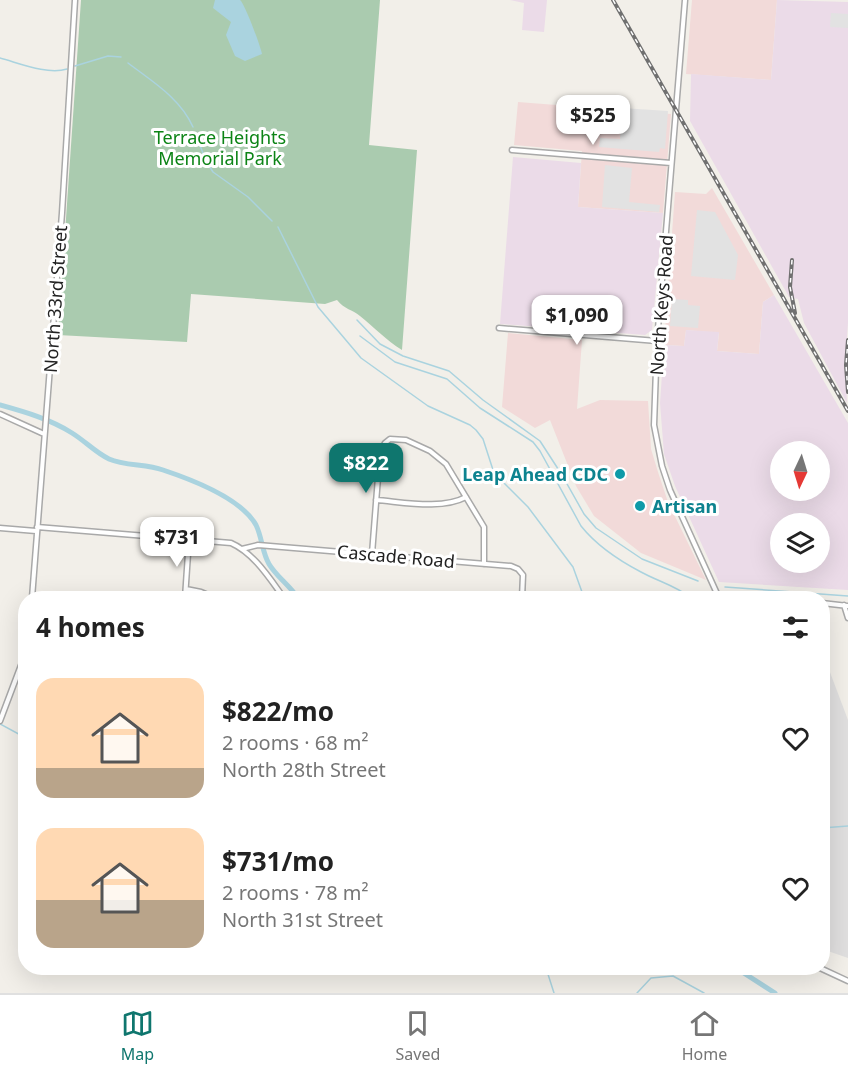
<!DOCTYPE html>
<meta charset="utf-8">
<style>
:root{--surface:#fff;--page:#f2f2f2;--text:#222;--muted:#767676;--line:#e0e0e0;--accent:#0f766e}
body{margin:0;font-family:"Noto Sans",sans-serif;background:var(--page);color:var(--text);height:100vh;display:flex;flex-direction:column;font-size:22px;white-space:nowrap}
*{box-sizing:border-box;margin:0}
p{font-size:20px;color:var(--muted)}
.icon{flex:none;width:33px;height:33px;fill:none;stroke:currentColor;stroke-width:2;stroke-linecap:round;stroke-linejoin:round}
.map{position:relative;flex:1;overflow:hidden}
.side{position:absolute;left:18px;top:591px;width:812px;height:384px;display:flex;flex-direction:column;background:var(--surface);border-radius:24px;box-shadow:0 6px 24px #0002}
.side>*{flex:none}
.needle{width:39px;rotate:184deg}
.buttons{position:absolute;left:770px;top:441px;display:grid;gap:12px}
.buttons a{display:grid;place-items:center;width:60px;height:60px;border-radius:50%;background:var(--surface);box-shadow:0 6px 24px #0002;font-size:30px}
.price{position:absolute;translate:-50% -51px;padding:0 14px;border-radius:12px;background:#fff;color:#222;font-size:20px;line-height:39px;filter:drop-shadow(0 2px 3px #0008)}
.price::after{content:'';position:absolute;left:50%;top:36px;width:18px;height:14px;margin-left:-9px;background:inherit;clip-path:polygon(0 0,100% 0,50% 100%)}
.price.on{background:var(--accent);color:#fff}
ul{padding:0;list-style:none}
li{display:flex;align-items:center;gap:18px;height:150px;padding:0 18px}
li span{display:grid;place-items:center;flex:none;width:168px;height:120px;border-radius:18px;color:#555}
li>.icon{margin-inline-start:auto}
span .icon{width:72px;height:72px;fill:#fffc;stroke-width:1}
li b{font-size:26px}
h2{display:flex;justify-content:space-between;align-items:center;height:72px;padding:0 18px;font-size:26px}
.menu{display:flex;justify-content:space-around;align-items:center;height:84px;border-top:2px solid var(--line);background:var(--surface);font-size:16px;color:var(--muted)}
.menu a{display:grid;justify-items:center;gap:3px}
.menu .on{color:var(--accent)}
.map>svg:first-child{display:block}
.residential{fill:#e0dfdf}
.commercial{fill:#f2dad9}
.industrial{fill:#ebdbe8;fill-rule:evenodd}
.cemetery{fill:#aacbaf}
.parking{fill:#e2e2e2}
.water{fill:#aad3df}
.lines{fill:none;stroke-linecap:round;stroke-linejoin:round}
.stream{stroke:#aad3df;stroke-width:1.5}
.canal{stroke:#aad3df;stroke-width:5}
.minor-casing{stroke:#a9a9a9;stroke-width:7}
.minor{stroke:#fff;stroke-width:4}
.rail-casing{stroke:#707070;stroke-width:4}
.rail{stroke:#fff;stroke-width:1.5;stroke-dasharray:4.5;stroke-linecap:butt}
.culture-dot{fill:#0f9aa8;stroke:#fff;stroke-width:2}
.labels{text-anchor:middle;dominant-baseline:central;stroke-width:6;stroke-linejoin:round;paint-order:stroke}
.park-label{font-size:18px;fill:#0c8416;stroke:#fff}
.street-label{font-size:18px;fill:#222;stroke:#fff}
.culture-label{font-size:18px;font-weight:bold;fill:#0d838f;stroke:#fff;text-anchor:end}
</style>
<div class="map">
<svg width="848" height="993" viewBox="0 0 848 993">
<rect width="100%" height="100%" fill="#f2efe9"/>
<path class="residential" d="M822,651l26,69v238l-26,-9z"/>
<path class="commercial" d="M692,0h85l-6,80 -85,-6z
M518,102l153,12 -8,99 -85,-6 4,-56 -68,-6z
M712,188l62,107 -11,7 -4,52 -42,-3 2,-18 -33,-3 -2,16 -20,-1 11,-153 31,2z
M508,333l74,7 -5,69 23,-9 48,1 3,48 7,23 10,30 38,78 -65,-27 -47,-37 -18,-30 -26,-66 -15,8 -33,-21z"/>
<path class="industrial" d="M510,0h37l-3,32 -22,-2 2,-27z
M777,0l71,2v321l-3,41 2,39 -43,-80 -6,-24 -9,-2 -99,-176 1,-47 80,6z
M513,157l68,6 -3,44 85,6 -11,117 -7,5 -145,-11z
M774,295l74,128v167l-129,-8 -44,-96 -11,-32 -4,-51 4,-58 20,1 2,-16 33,2 -2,19 42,3 4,-52zM780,452h39v38h-39zM780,524h39v38h-39z"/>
<path class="cemetery" d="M81,0h299l-11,145 48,5 -15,200c-16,-10 -27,-22 -42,-34 -8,-7 -15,-6 -23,-16l-12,4 -134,-10 -4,48 -129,-7z"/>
<path class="parking" d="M831,13l17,1v14l-18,-1z
M622,108l46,3 -3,38 -5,-1 -1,4 -60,-5 1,-9 20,1z
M605,165l27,3 -3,34 31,3 -1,7 -57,-5z
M697,210l18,2 23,43 -3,25 -44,-4z
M672,299l16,1v5l12,1 -2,22 -28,-2z"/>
<path class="water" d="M215,0c7,0 19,0 25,0 4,2 21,47 22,54l-17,7 -10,-5 -9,-21 5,-13 -18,-14z"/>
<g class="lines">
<path class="stream" d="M0,58c19,5 47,17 67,11
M128,63c25,19 52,35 65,64
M75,66l33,-10 13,1
M196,135l10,26 7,11 35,25 24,24
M278,227l40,80 43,51 67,48 42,19 6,5 7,9 11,34 34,34 45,60 9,25 6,6
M357,320l23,24 23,12 46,15 34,29 57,41 22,34 22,39 12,14 46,31 56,22
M360,336l35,26 52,17 33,29 53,34 7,9 41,75c16,20 37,34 60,46 16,9 36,14 50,26
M725,587l123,9
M0,724l26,14
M822,828l26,-2
M546,968l8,25
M637,993l14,-15 22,-2 31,17"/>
<path class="canal" d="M0,405c25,7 50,14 72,28 13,8 24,20 37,26 16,7 37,5 54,11 27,9 78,28 93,55 6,12 6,27 13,39 7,12 20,21 29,34
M736,968l39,25"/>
<defs>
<path id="minor" d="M685,0l-28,341 -3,84 8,41 8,24 49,108
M512,150l159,13
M499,328l158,13
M0,414l44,20
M376,500c27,2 66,10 90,-3
M37,527l194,16c23,10 39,36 53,55
M0,528l36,3
M242,549l16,-4 253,21 7,3 5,6 -1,23
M372,554l8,-102 5,-9 5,-4 16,1 24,11 16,13 38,63v37
M186,589l15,3 14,6
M32,598l30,-385 13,-213
M185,598l4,-59
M716,598l24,-2 40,2
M822,603l26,3
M844,605l4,13
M0,721l26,-69
M820,968l28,13"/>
</defs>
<use href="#minor" class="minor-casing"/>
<use href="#minor" class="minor"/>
<defs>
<path id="rail" d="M613,0l235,411
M792,260l-2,27 5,26
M848,340l-2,25 2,27"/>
</defs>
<use href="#rail" class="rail-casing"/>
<use href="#rail" class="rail"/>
</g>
<g class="culture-dot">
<circle cx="620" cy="474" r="6"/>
<circle cx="640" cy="506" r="6"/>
</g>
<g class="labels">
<g class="park-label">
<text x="220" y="137">Terrace Heights<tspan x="220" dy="21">Memorial Park</tspan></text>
</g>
<g class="street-label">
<text transform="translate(55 299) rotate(-86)">North 33rd Street</text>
<text transform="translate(661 305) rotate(-86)">North Keys Road</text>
<text transform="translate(396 556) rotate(5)">Cascade Road</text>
</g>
<g class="culture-label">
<text x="608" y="474">Leap Ahead CDC</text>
<text x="652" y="506" text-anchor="start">Artisan</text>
</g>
</g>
</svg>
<div class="buttons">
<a><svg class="needle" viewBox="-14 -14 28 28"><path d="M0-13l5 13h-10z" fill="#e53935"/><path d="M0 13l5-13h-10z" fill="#767676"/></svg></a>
<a><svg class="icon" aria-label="layers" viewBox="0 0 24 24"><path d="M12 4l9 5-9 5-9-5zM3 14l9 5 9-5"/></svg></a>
</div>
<b class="price" style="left:593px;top:146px">$525</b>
<b class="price" style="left:577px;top:346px">$1,090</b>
<b class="price on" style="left:366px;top:494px">$822</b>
<b class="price" style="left:177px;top:568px">$731</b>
<section class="side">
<h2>4 homes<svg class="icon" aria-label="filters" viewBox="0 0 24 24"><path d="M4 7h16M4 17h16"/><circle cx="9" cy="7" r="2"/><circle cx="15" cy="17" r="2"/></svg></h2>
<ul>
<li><span style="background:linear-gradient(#ffd9b3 75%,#b9a48a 0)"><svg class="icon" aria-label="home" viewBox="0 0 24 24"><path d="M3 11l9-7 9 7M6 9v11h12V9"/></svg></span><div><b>$822/mo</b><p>2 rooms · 68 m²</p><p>North 28th Street</p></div><svg class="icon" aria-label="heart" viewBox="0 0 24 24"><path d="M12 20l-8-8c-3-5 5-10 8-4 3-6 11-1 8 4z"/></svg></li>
<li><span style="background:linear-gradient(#ffd9b3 60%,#b9a48a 0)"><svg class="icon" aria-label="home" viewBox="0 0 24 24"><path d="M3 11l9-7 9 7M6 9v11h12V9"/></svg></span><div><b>$731/mo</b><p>2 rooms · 78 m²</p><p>North 31st Street</p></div><svg class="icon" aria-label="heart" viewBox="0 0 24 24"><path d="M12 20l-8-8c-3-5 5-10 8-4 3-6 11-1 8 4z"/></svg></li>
</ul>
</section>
</div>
<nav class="menu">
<a class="on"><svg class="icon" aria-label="map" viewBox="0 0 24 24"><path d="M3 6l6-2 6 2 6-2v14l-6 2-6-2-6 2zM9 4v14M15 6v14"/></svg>Map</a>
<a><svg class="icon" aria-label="saved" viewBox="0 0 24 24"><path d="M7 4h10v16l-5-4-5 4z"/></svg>Saved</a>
<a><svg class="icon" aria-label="home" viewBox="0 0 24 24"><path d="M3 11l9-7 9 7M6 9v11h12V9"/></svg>Home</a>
</nav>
